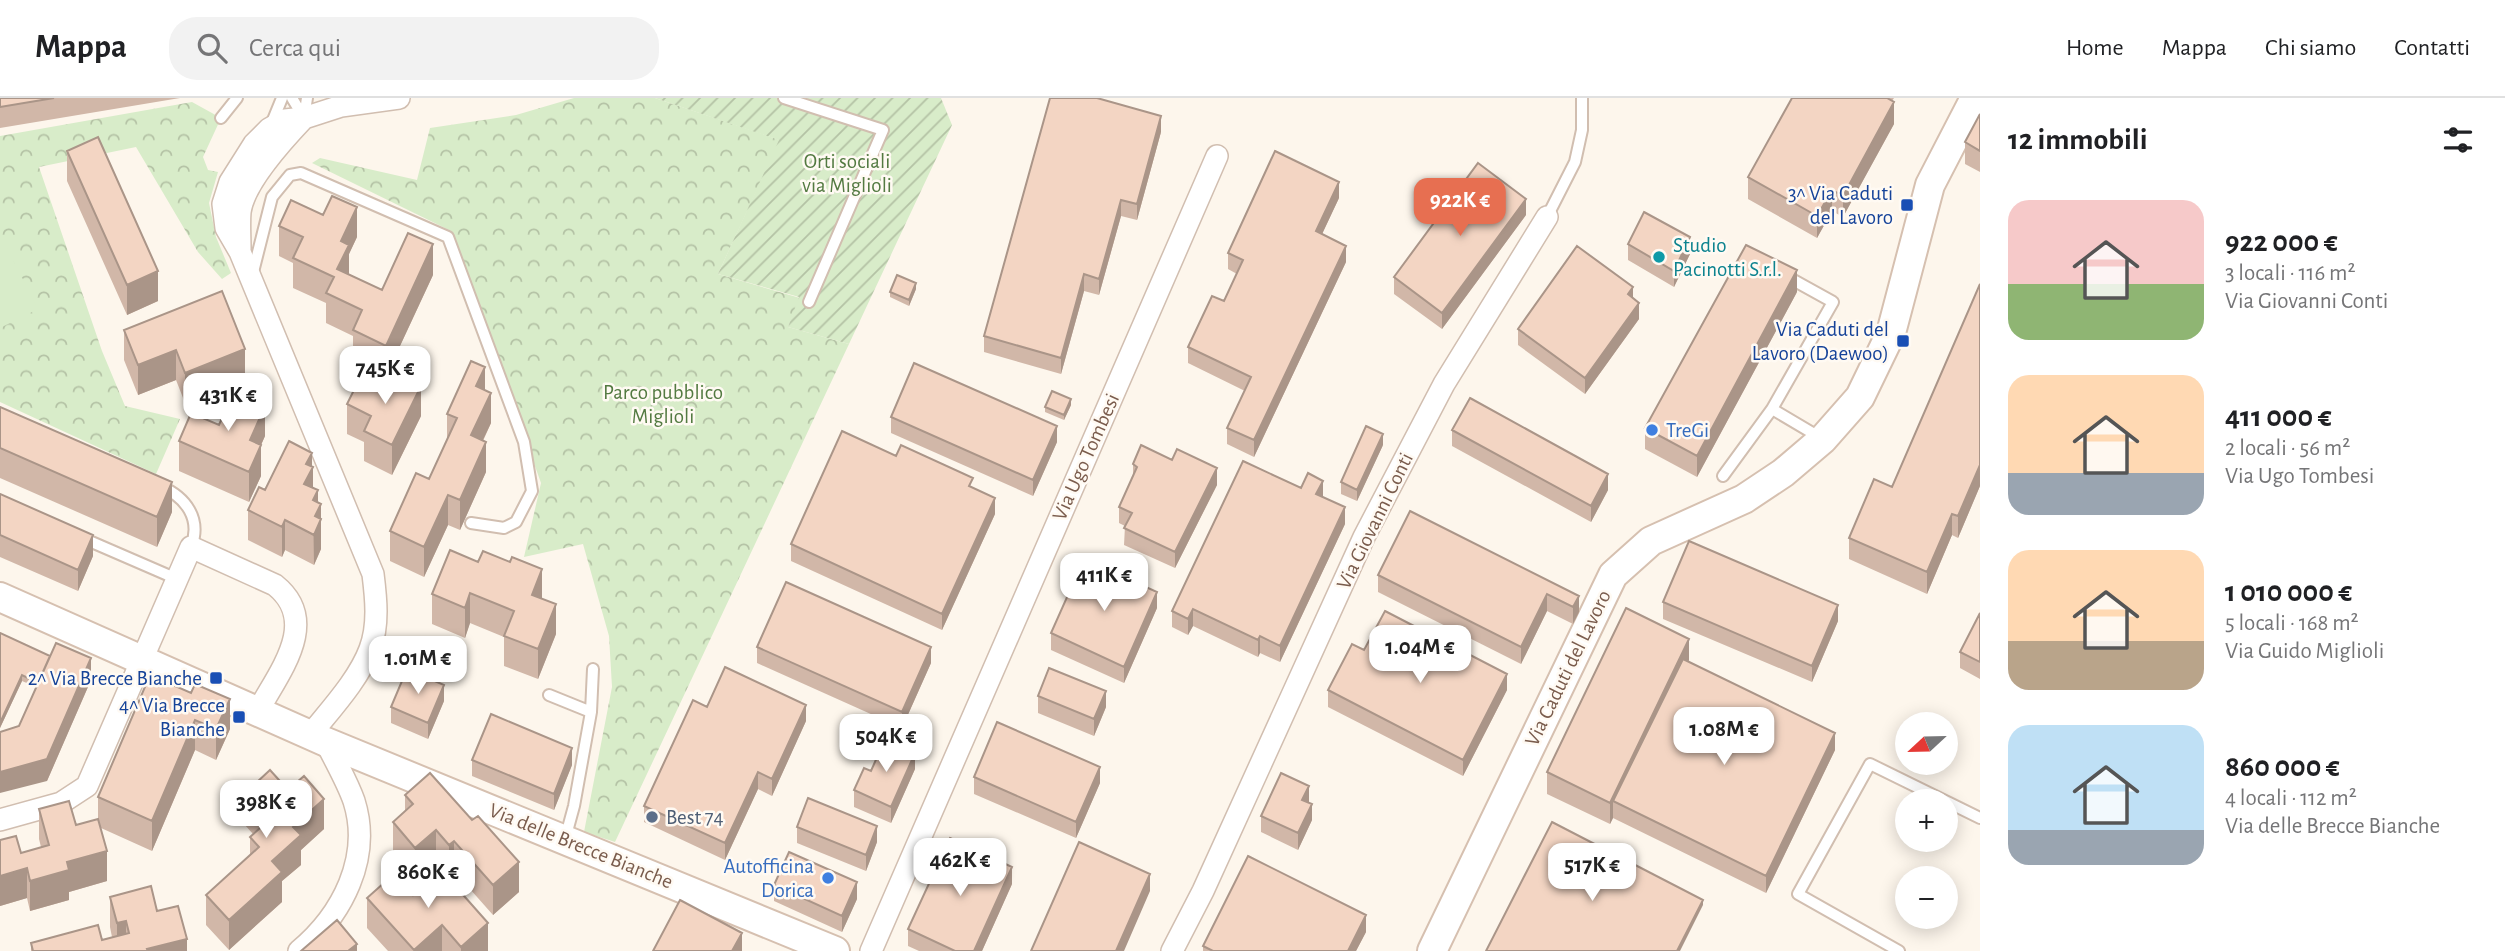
<!DOCTYPE html>
<html lang="it">
<meta charset="utf-8">
<style>
:root{--surface:#fff;--page:#f2f2f2;--text:#202124;--muted:#757577;--line:#e0e0e0;--accent:#e76f51}
body{margin:0;font-family:"Alegreya Sans",sans-serif;background:var(--page);color:var(--text);height:100vh;display:flex;flex-direction:column;font-size:26px;white-space:nowrap}
*{box-sizing:border-box;margin:0}
p{font-size:23px;color:var(--muted)}
.icon{flex:none;width:38px;height:38px;fill:none;stroke:currentColor;stroke-width:2;stroke-linecap:round;stroke-linejoin:round}
.map{position:relative;flex:1;overflow:hidden}
.panel{display:flex;flex-direction:column;background:var(--surface);width:525px}
.panel>*{flex:none}
.needle{width:46px;rotate:248deg}
.fabs{position:absolute;left:1895px;top:614px;display:grid;gap:14px}
.fabs a{display:grid;place-items:center;width:63px;height:63px;border-radius:50%;background:var(--surface);box-shadow:0 4px 18px #0003;font-size:35px}
.price{position:absolute;translate:-50% -60px;padding:0 16px;border-radius:14px;background:#fff;color:#222;font-size:23px;line-height:46px;filter:drop-shadow(0 2px 4px #0008)}
.price::after{content:'';position:absolute;left:50%;top:42px;width:21px;height:16px;margin-left:-10px;background:inherit;clip-path:polygon(0 0,100% 0,50% 100%)}
.price.on{background:var(--accent);color:#fff}
ul{padding:0;list-style:none}
li{display:flex;align-items:center;gap:21px;height:175px;padding:0 28px}
li span{display:grid;place-items:center;flex:none;width:196px;height:140px;border-radius:21px;color:#555}
li>.icon{margin-inline-start:auto}
span .icon{width:84px;height:84px;fill:#fffc;stroke-width:1}
li b{font-size:30px}
h2{display:flex;justify-content:space-between;align-items:center;height:84px;padding:0 28px;font-size:30px}
header{display:flex;align-items:center;gap:42px;box-sizing:border-box;height:98px;padding:0 35px;background:var(--surface);border-bottom:2px solid var(--line)}
header strong{font-size:33px}
nav{display:flex;gap:38px;margin-inline-start:auto;font-size:24px}
.search{width:490px;height:63px;background:var(--page);display:flex;align-items:center;gap:18px;box-sizing:border-box;padding:0 24px;border-radius:28px;color:var(--muted);font-size:26px}
main{display:flex;flex:1;min-height:0}
.map>svg:first-child{display:block}
.park{fill:url(#park-crowns)}
.garden{fill:url(#garden-furrows)}
.pitch{fill:#d8ecc9}
.lines{fill:none;stroke-linecap:round;stroke-linejoin:round}
.lane-casing{stroke:#d1beb0;stroke-width:14}
.street-casing{stroke:#d1beb0;stroke-width:24}
.secondary-casing{stroke:#d6c0b0;stroke-width:32}
.lane{stroke:#fff;stroke-width:10}
.street{stroke:#fff;stroke-width:21}
.secondary{stroke:#fff;stroke-width:28}
.wall{fill:#d1b7a8}
.shaded-wall{fill:#aa9588}
.building{fill:#f3d5c3;stroke:#aa9588;stroke-width:2}
.transit-dot{fill:#1a4fb4;stroke:#fffaf3;stroke-width:2.5}
.culture-dot{fill:#0f9aa8;stroke:#fffaf3;stroke-width:2.5}
.shop-dot{fill:#3f7fe0;stroke:#fffaf3;stroke-width:2.5}
.service-dot{fill:#5c6f8a;stroke:#fffaf3;stroke-width:2.5}
.labels{text-anchor:middle;dominant-baseline:central;stroke-width:5;stroke-linejoin:round;paint-order:stroke}
.park-label{font-size:21px;fill:#537a41;stroke:#fffaf3}
.transit-label{font-size:21px;fill:#164399;stroke:#fffaf3;text-anchor:end}
.culture-label{font-size:21px;fill:#0d838f;stroke:#fffaf3;text-anchor:start}
.shop-label{font-size:21px;fill:#366cbe;stroke:#fffaf3;text-anchor:start}
.street-label{font-size:21px;fill:#7a5c4d;stroke:#fffaf3}
.service-label{font-size:21px;fill:#4e5e75;stroke:#fffaf3;text-anchor:start}
</style>
<header>
<strong>Mappa</strong>
<div class="search"><svg class="icon" aria-label="search" viewBox="0 0 24 24"><circle cx="10" cy="10" r="6"/><path d="M15 15l6 6"/></svg>Cerca qui</div>
<nav><a>Home</a><a>Mappa</a><a>Chi siamo</a><a>Contatti</a></nav>
</header>
<main>
<div class="map">
<svg width="1980" height="853" viewBox="0 0 1980 853">
<defs>
<pattern id="park-crowns" width="20" height="18" patternUnits="userSpaceOnUse" patternTransform="scale(1.75)"><rect width="20" height="18" fill="#d8ecc9"/><path d="M2 6a3 3 0 1 1 6 0M12 15a3 3 0 1 1 6 0" fill="none" stroke="#b4c2a5"/></pattern>
<pattern id="garden-furrows" width="10" height="10" patternUnits="userSpaceOnUse" patternTransform="scale(1.75)"><rect width="10" height="10" fill="#d8ecc9"/><path d="M-1 1l2-2M0 10L10 0M9 11l2-2" fill="none" stroke="#b4c2a5"/></pattern>
</defs>
<rect width="100%" height="100%" fill="#fdf6ec"/>
<path class="park" d="M574,0h81l125,42 -62,134 82,24 -12,29 61,17 -234,498 -31,-10 28,-145 -3,-51 -26,-92 -59,13 17,-74 -90,-252 -139,-68 8,-5 97,22 13,-52 86,-13z
M192,4l29,16 -18,39 5,13 10,2 -9,31 7,34 15,36 -9,6 -24,-27 -62,-105 -97,20 63,184 23,55 55,13 -24,55 -156,-72v-266z"/>
<path class="garden" d="M655,0h286l11,27 -103,219 -61,-17 11,-30 -81,-23 61,-134z"/>
<path class="pitch" d="M0,136l38,75 -38,19z"/>
<g class="lines">
<defs>
<path id="lane" d="M292,0l12,20
M784,0l99,32 -74,172
M221,20l16,-20
M304,20l3,-20
M271,27l11,-27
M1547,119l28,-55 7,-32v-32
M252,178l20,-79 18,-22 11,-2 147,64 76,205 8,49 -16,31 -12,6 -33,-5
M1772,311l49,29
M1723,378l49,-67 61,-107 -47,-26
M160,388c26,11 42,33 31,61
M80,439l97,42
M549,597l42,17 -17,94 -9,33
M591,614l2,-43
M1899,853l-101,-57 72,-130 110,54"/>
<path id="street" d="M240,152c0,-13 -1,-26 0,-38 4,-30 44,-73 64,-94
M311,636c20,-25 48,-55 59,-85 9,-24 6,-51 3,-75l-133,-322 -14,-24 -3,-24 7,-22 24,-38 15,-15 16,-9 19,-2 37,-12 58,-8
M0,722l61,-17 26,-17 104,-239 84,38c46,37 4,87 -17,126
M299,853c43,-36 73,-93 55,-150 -7,-20 -19,-40 -28,-59
M871,853l346,-795
M1172,853l31,-60 161,-354 80,-153 103,-167"/>
<path id="secondary" d="M0,499l326,145 509,209
M1432,853l181,-376 38,-34 93,-42 39,-26 40,-34 37,-42 31,-64 39,-148 45,-87"/>
</defs>
<use href="#lane" class="lane-casing"/>
<use href="#street" class="street-casing"/>
<use href="#secondary" class="secondary-casing"/>
<use href="#lane" class="lane"/>
<use href="#street" class="street"/>
<use href="#secondary" class="secondary"/>
</g>
<path class="wall" d="M0,0h180l-180,30z
M1792,0h102l-2,3 2,23 -51,93 -11,-6 -15,27 -69,-39v-22z
M1980,16v58l-15,-8v-22z
M1161,34l-24,88 -16,-4 -22,79 -15,-4 -23,83 -77,-22v-16z
M67,53l91,150 -31,14 -60,-134z
M1339,100l-17,36 24,28 -92,195 -27,-13v-16l18,-37 -57,-28v-16l36,-46 13,-27 -9,-5v-16z
M1526,117l-84,114 -48,-35v-17z
M279,128l78,11 -8,17v20l33,16 51,-15 -47,101 -33,-16v-24l-27,-13v-20l-33,-15v-25l-14,-7z
M1628,146l62,10 -16,33 -46,-27z
M1980,186v202l-22,52 -6,-3 -25,59 -78,-35v-21l43,-51z
M916,191l-7,17 -19,-9v-5z
M222,193l23,88 -60,24 -9,-23 -38,15 -14,-35v-30z
M1797,194l-100,185 -52,-28v-21z
M1633,200l6,21 -54,75 -67,-49v-16z
M485,292l6,33 -8,18 3,31 -26,58 -12,-5 -24,52 -34,-16v-30l39,-52 18,-40v-25z
M347,306l74,12 -29,59 -28,-14v-19l-17,-8z
M1071,307l-7,15 -19,-8v-5z
M0,309l172,105 -15,35 -157,-69z
M891,319l166,25 -24,54 -142,-63z
M219,327l46,11 -4,9v31l-12,26 -70,-31v-30z
M1452,332l156,60 -17,32 -139,-76z
M1383,347l-26,56 -16,-7v-12z
M896,358l77,32 22,26 -53,116 -151,-69v-17z
M1133,366l84,21 -42,83 -51,-23 1,-19 -6,-3v-16l14,-30z
M312,368l1,22 5,14 3,16v31l-7,16 -29,-15 -3,7 -34,-17v-30l17,-20z
M1301,390l22,9 22,27 -65,138 -20,-9 -2,4 -65,-31 -5,9 -16,-8v-16z
M0,396l93,62 -15,35 -78,-34z
M450,452l106,84 -18,45 -34,-13v-29l-34,-14 -5,15 -33,-14v-30z
M1378,477l201,21v16l-6,12 -26,-13 -26,53 -143,-72z
M1663,504l175,19 -26,61 -149,-63z
M1157,510l-33,75 -73,-33v-17z
M1980,515v66l-20,-11v-16z
M0,535l91,47 -44,101 -28,-55 17,-39 -14,-6 -22,47z
M757,549l174,16 -29,65 -145,-65z
M1364,552l143,40 -44,86 -135,-69v-17z
M1689,562v2l146,88 -69,143 -153,-75 -3,6 -63,-30v-22z
M150,577l80,54 -14,31 -21,-10 -43,101 -51,-23 6,53 -38,11v8l-39,11 -3,-13 -27,8v-66l21,13 20,-6 -2,-8v-30l37,16 22,-6v-22z
M1038,598l68,11 -12,29 -56,-23z
M444,603l-16,38 -37,-16v-16z
M707,609l99,14 -34,75 -14,-7 -33,71 -81,-38v-16z
M472,662l100,5 -18,45 -82,-34z
M915,671l-24,54 -37,-16v-17l17,-19z
M974,679l126,6 -24,55 -102,-44z
M244,696l80,35 -23,21v15l-19,16v21l-53,48 -23,-25v-30l44,-40v-18l3,-3 -9,-10z
M405,697l114,97 -26,23 -39,-44 -5,4 -13,-15 -21,18 -22,-26v-30l12,-11z
M1309,705l3,17 -14,30 -37,-18v-16z
M797,729l80,15 -11,29 -69,-28z
M1012,786l-30,67h-63l-11,-5v-17z
M774,787l83,14 -15,33 -68,-31z
M413,797l75,56h-100l-21,-23v-30z
M110,799l77,54h-156v-8l71,-3 10,-3 -2,-10z
M1366,834l-10,19h-153v-5z"/>
<path class="shaded-wall" d="M1894,4v22l-51,93v-21z
M1161,18v16l-24,88v-16z
M1339,84v16l-23,49v-16z
M1832,92v21l-15,27v-22z
M1526,101v16l-84,114v-16z
M1121,102v16l-22,79v-16z
M357,109v30l-8,17v21l-12,24v-30l4,-28z
M1690,139v17l-16,33v-16z
M433,146v31l-47,101v-30z
M1346,148v16l-92,195v-17z
M1797,172v22l-100,185v-21z
M158,173v30l-31,14v-30z
M1084,176v17l-23,83v-16z
M916,185v6l-7,17v-6z
M1633,189v17l-5,-10z
M1639,205v16l-54,75v-16z
M245,251v30l-60,24v-30z
M176,252v30l-38,15v-30z
M485,269v30l-9,-11z
M421,288v30l-29,59v-30z
M491,295v30l-20,42v-30z
M1071,301v6l-7,15v-5z
M265,308v30l-15,34v-30z
M1057,328v16l-24,54v-16z
M1383,336v11l-26,56v-11z
M486,344v30l-26,58v-30z
M261,347v31l-12,26v-30z
M312,355v15l1,-1v30l-9,-13 2,-20z
M1980,367v21l-22,52v-22z
M1217,370v17l-42,83v-16z
M1608,376v16l-17,32v-16z
M1323,383v16l-7,-3z
M172,384v30l-15,35v-30z
M318,392v20l3,-6v45l-7,16 -1,-65z
M448,397v30l-24,52v-30z
M995,400v16l-53,116v-16z
M1345,409v17l-65,138v-16z
M1952,416v21l-25,59v-22z
M285,422v30l-3,7v-30z
M93,437v21l-15,35v-21z
M542,471v30l-10,-4z
M1157,494v16l-33,75v-16z
M470,495v30l-5,15v-30z
M1547,496v17l-26,53v-17z
M1579,498v16l-6,12v-17z
M556,506v30l-18,45v-30z
M1838,507v16l-26,61v-16z
M1193,511v17l-5,9v-16z
M1260,538v17l-2,4v-17z
M1689,541v21l-69,145 -7,-4v17l-3,6v-21z
M931,549v16l-29,65v-16z
M91,560v22l-44,101 -47,12v-21z
M1507,576v16l-44,86v-16z
M22,577v6l-22,47v-5z
M444,587v16l-16,38v-16z
M1106,593v16l-12,29v-17z
M230,601v30l-14,31v-31z
M806,607v16l-34,75v-17z
M195,622v30l-43,101v-30z
M1835,635v17l-69,143v-17z
M572,650v17l-18,45v-16z
M915,655v16l-24,54v-16z
M1100,669v16l-24,55v-16z
M758,674v17l-33,71v-17z
M1309,688v16l-7,14v-16z
M324,701v30l-23,21v15l-19,16v21l-53,48v-30l43,-59 21,-34z
M1312,706v16l-14,30v-17z
M877,728v16l-11,29v-16z
M436,732v30l-21,18v-30z
M454,743v30l-5,4v-30z
M107,753v30l-38,11v8l-39,11v-30l37,-19z
M519,764v30l-26,23v-30z
M1012,769v17l-30,67h-8z
M27,770v30l-27,8v-30z
M1150,776v17l-26,60h-8z
M857,784v17l-15,33v-16z
M1703,802v5l-23,46h-3z
M1366,817v17l-10,19h-8z
M126,823v30h-9v-28z
M488,825v28h-27v-4z
M442,827v26h-28v-1z
M742,835v18h-10z
M187,841v12h-40v-2z
M357,846v7h-9z"/>
<path class="building" d="M0,0h54l-54,9z
M1050,0h47l64,18 -24,88 -16,-4 -22,79 -15,-5 -23,84 -77,-22z
M1792,0h95l7,4 -51,94 -11,-6 -15,26 -69,-39z
M1980,16v37l-15,-9z
M98,39l60,134 -31,14 -60,-134z
M1275,53l64,31 -23,49 30,15 -92,194 -27,-12 24,-51 -63,-30 24,-51 12,5 19,-41 -15,-7z
M1478,65l48,36 -84,114 -48,-36z
M332,98l25,11 -16,34 8,4 -12,24 45,21 26,-57 25,11 -47,102 -33,-16 9,-20 -36,-17 8,-16 -41,-19 10,-21 -24,-11 12,-26 32,15z
M1644,114l46,25 -16,34 -46,-27z
M1746,147l51,25 -100,186 -52,-28z
M1577,148l56,41 -5,7 11,9 -54,75 -67,-49z
M897,177l19,8 -7,17 -19,-8z
M1980,186v181l-22,51 -6,-2 -25,58 -78,-34 25,-59 18,8z
M222,193l23,58 -60,24 -9,-23 -38,15 -14,-35z
M471,263l14,6 -9,19 15,7 -20,42 15,7 -26,58 -12,-5 -24,52 -34,-16 26,-58 13,6 28,-61 -10,-4z
M914,265l143,63 -24,54 -142,-63z
M397,276l24,12 -29,59 -28,-14 7,-15 -24,-12 14,-28 28,14z
M234,293l31,15 -15,34 11,5 -12,27 -70,-31 12,-28 28,12z
M1052,293l19,8 -7,16 -19,-8z
M1470,300l138,76 -17,32 -139,-76z
M0,309l172,75 -15,35 -157,-69z
M1366,328l17,8 -26,56 -16,-8z
M842,333l54,25 5,-11 72,33 -4,8 26,12 -53,116 -151,-70z
M289,343l23,12 -6,11 7,3 -9,17 14,6 -5,10 8,4 -6,12 6,3 -7,16 -29,-15 -3,7 -34,-17 11,-23 6,3z
M1141,347l31,15 5,-11 40,19 -42,84 -51,-24 8,-15 -13,-6 18,-40 -4,-3z
M1243,363l58,27 7,-15 15,8 -7,13 29,13 -65,139 -20,-10 -2,4 -65,-31 -5,10 -16,-8z
M0,396l93,41 -15,35 -78,-35z
M1410,413l169,85 -6,11 -26,-13 -26,53 -143,-72z
M1689,443l149,64 -26,61 -149,-64z
M450,452l28,12 5,-11 27,11 2,-5 30,12 -10,26 24,9 -18,45 -34,-13 10,-25 -44,-18 -5,15 -33,-14z
M1084,461l73,33 -33,75 -73,-34z
M786,484l145,65 -29,65 -145,-65z
M1626,510l63,31 -79,164 -63,-31z
M1385,513l122,63 -44,86 -135,-70 24,-46 12,6z
M1980,515v49l-20,-10z
M0,535l50,23 -12,27 -16,-8 -22,48z
M56,545l35,15 -44,101 -47,13v-40l19,-6z
M1683,561l152,74 -69,143 -153,-75z
M725,569l81,38 -34,74 -14,-7 -33,71 -81,-37 49,-106 14,7z
M1049,570l57,23 -12,28 -56,-23z
M407,571l37,16 -16,38 -37,-16z
M150,577l41,18 4,-9 35,15 -14,30 -21,-9 -43,101 -54,-24z
M491,616l81,34 -18,46 -82,-34z
M997,624l103,45 -24,55 -102,-45z
M885,641l30,14 -24,54 -37,-17 10,-22 7,3z
M270,672l18,20 16,-14 20,23 -31,28 8,8 -29,26 10,11 -53,48 -23,-25 53,-48 -9,-10 18,-16 -24,-27z
M430,675l42,47 6,-4 41,46 -26,23 -39,-44 -5,4 -13,-15 -21,18 -22,-26 20,-18 -8,-9z
M1281,675l28,13 -7,14 10,4 -14,29 -37,-17z
M808,700l69,28 -11,29 -69,-28z
M69,703l7,24 22,-6 9,32 -40,11 2,8 -39,11 -3,-13 -27,8v-36l16,-4 5,17 28,-8 -10,-36z
M1552,724l151,78 -26,51h-191z
M950,740l62,29 -38,84h-19l-47,-22z
M1079,744l71,32 -34,77h-85z
M789,754l68,30 -15,34 -68,-31z
M1248,758l118,59 -18,36h-135l-10,-5z
M441,772l47,53 -27,24 -19,-22 -28,25 -47,-52 27,-24 19,21z
M151,788l6,25 21,-5 9,33 -40,10 1,2h-115l-2,-8 67,-18 4,15 27,-7 -3,-12 -9,2 -7,-26z
M680,802l62,33 -10,18h-79z
M337,822l20,24 -9,7h-47z"/>
<g class="transit-dot">
<rect x="1900" y="100" width="14" height="14" rx="3.5"/>
<rect x="1896" y="236" width="14" height="14" rx="3.5"/>
<rect x="209" y="573" width="14" height="14" rx="3.5"/>
<rect x="232" y="612" width="14" height="14" rx="3.5"/>
</g>
<circle class="culture-dot" cx="1659" cy="159" r="7"/>
<g class="shop-dot">
<circle cx="1652" cy="332" r="7"/>
<circle cx="828" cy="780" r="7"/>
</g>
<circle class="service-dot" cx="652" cy="719" r="7"/>
<g class="labels">
<g class="park-label">
<text x="847" y="63">Orti sociali<tspan x="847" dy="24">via Miglioli</tspan></text>
<text x="663" y="294">Parco pubblico<tspan x="663" dy="24">Miglioli</tspan></text>
</g>
<g class="transit-label">
<text x="1893" y="95">3^ Via Caduti<tspan x="1893" dy="24">del Lavoro</tspan></text>
<text x="1889" y="231">Via Caduti del<tspan x="1889" dy="24">Lavoro (Daewoo)</tspan></text>
<text x="202" y="580">2^ Via Brecce Bianche</text>
<text x="225" y="607">4^ Via Brecce<tspan x="225" dy="24">Bianche</tspan></text>
</g>
<g class="culture-label">
<text x="1673" y="147">Studio<tspan x="1673" dy="24">Pacinotti S.r.l.</tspan></text>
</g>
<g class="shop-label">
<text x="1666" y="332">TreGi</text>
<text x="814" y="768" text-anchor="end">Autofficina<tspan x="814" dy="24">Dorica</tspan></text>
</g>
<g class="street-label">
<text transform="translate(1086 359) rotate(-66)">Via Ugo Tombesi</text>
<text transform="translate(1375 423) rotate(-64)">Via Giovanni Conti</text>
<text transform="translate(1568 570) rotate(-64)">Via Caduti del Lavoro</text>
<text transform="translate(581 748) rotate(22)">Via delle Brecce Bianche</text>
</g>
<g class="service-label">
<text x="666" y="719">Best 74</text>
</g>
</g>
</svg>
<div class="fabs">
<a><svg class="needle" viewBox="-14 -14 28 28"><path d="M0-13l5 13h-10z" fill="#e53935"/><path d="M0 13l5-13h-10z" fill="#757577"/></svg></a>
<a>+</a>
<a>−</a>
</div>
<b class="price on" style="left:1460px;top:140px">922K €</b>
<b class="price" style="left:385px;top:308px">745K €</b>
<b class="price" style="left:228px;top:335px">431K €</b>
<b class="price" style="left:1104px;top:515px">411K €</b>
<b class="price" style="left:1420px;top:587px">1.04M €</b>
<b class="price" style="left:418px;top:598px">1.01M €</b>
<b class="price" style="left:1724px;top:669px">1.08M €</b>
<b class="price" style="left:886px;top:676px">504K €</b>
<b class="price" style="left:266px;top:742px">398K €</b>
<b class="price" style="left:960px;top:800px">462K €</b>
<b class="price" style="left:1592px;top:805px">517K €</b>
<b class="price" style="left:428px;top:812px">860K €</b>
</div>
<section class="panel">
<h2>12 immobili<svg class="icon" aria-label="filters" viewBox="0 0 24 24"><path d="M4 7h16M4 17h16"/><circle cx="9" cy="7" r="2"/><circle cx="15" cy="17" r="2"/></svg></h2>
<ul>
<li><span style="background:linear-gradient(#f6c9c9 60%,#8fb573 0)"><svg class="icon" aria-label="home" viewBox="0 0 24 24"><path d="M3 11l9-7 9 7M6 9v11h12V9"/></svg></span><div><b>922 000 €</b><p>3 locali · 116 m²</p><p>Via Giovanni Conti</p></div></li>
<li><span style="background:linear-gradient(#ffd9b3 70%,#9aa5b1 0)"><svg class="icon" aria-label="home" viewBox="0 0 24 24"><path d="M3 11l9-7 9 7M6 9v11h12V9"/></svg></span><div><b>411 000 €</b><p>2 locali · 56 m²</p><p>Via Ugo Tombesi</p></div></li>
<li><span style="background:linear-gradient(#ffd9b3 65%,#b9a48a 0)"><svg class="icon" aria-label="home" viewBox="0 0 24 24"><path d="M3 11l9-7 9 7M6 9v11h12V9"/></svg></span><div><b>1 010 000 €</b><p>5 locali · 168 m²</p><p>Via Guido Miglioli</p></div></li>
<li><span style="background:linear-gradient(#bfe0f5 75%,#9aa5b1 0)"><svg class="icon" aria-label="home" viewBox="0 0 24 24"><path d="M3 11l9-7 9 7M6 9v11h12V9"/></svg></span><div><b>860 000 €</b><p>4 locali · 112 m²</p><p>Via delle Brecce Bianche</p></div></li>
</ul>
</section>
</main>
